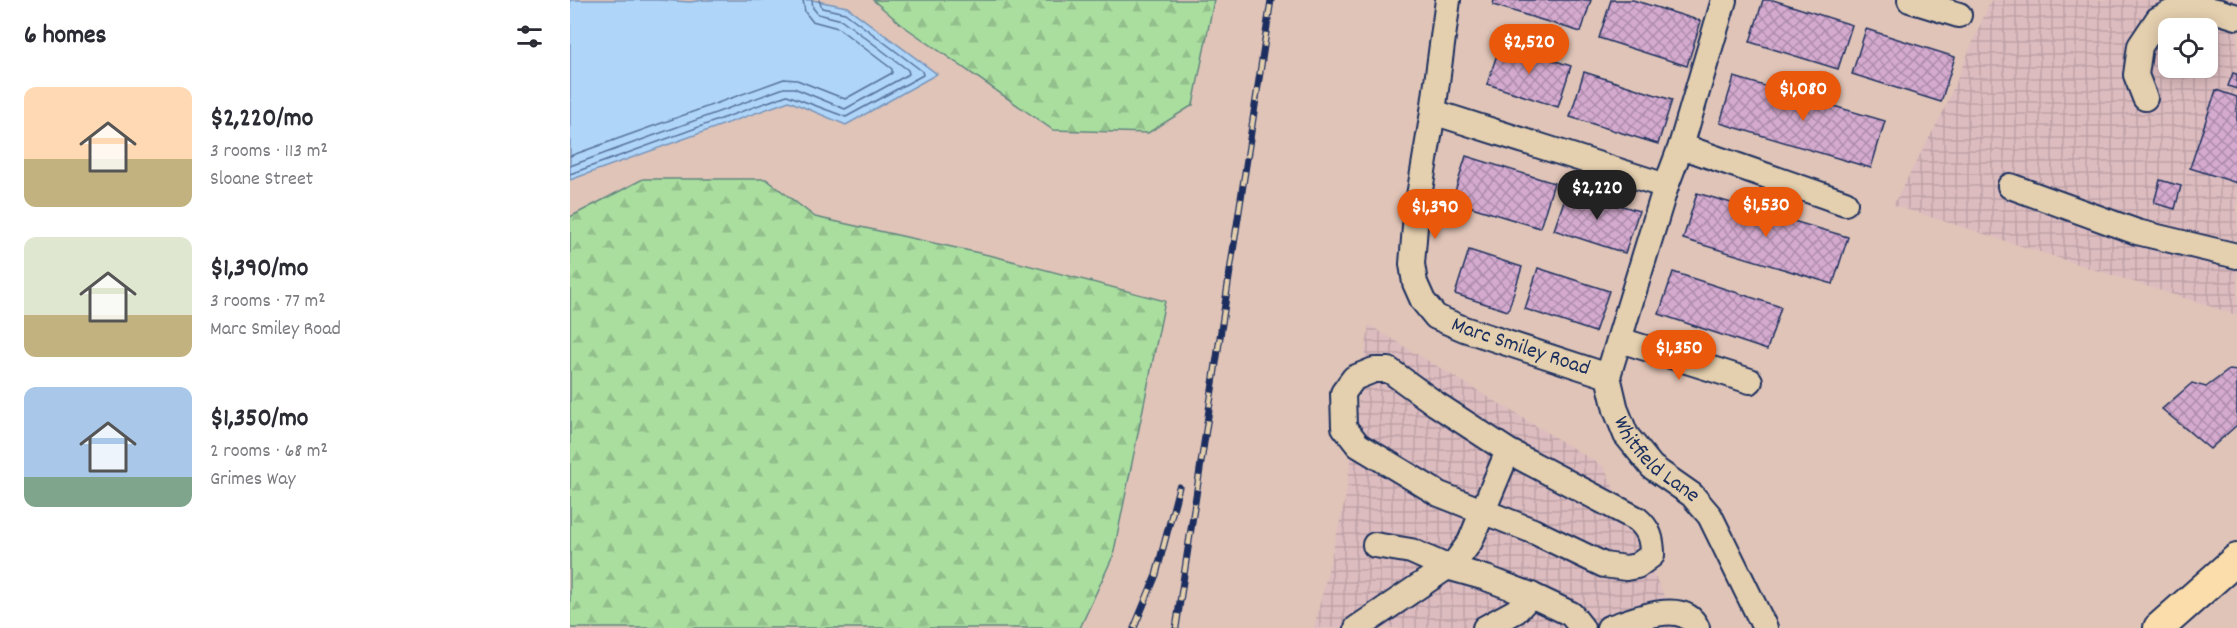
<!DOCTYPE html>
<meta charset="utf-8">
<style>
:root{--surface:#fff;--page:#f2f2f3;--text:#2b2b33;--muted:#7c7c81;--accent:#ea580c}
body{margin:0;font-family:Dekko,sans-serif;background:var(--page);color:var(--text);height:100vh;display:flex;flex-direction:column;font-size:22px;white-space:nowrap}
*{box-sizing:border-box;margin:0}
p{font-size:20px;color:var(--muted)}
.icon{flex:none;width:33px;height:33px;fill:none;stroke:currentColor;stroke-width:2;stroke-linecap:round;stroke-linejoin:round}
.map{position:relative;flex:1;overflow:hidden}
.panel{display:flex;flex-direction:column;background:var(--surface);width:570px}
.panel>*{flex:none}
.tools{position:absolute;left:1588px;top:18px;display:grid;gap:12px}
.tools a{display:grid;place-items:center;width:60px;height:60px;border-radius:12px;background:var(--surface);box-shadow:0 3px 15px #0003;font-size:30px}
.price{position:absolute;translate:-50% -51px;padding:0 14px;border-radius:21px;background:var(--accent);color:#fff;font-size:20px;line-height:39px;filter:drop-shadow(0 2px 3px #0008)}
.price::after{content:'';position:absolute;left:50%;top:36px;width:18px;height:14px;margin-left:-9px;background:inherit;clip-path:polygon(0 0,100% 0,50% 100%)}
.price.selected{background:#222;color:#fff}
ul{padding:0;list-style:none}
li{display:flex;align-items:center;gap:18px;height:150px;padding:0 24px}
li span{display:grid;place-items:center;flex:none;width:168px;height:120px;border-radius:12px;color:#555}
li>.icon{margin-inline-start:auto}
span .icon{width:72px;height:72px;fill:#fffc;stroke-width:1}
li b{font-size:26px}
h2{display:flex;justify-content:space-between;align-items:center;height:72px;padding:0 24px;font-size:26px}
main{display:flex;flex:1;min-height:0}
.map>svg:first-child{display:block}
.industrial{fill:url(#industrial-grid);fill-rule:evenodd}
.forest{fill:url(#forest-firs);stroke:#62867e;stroke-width:1.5}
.water{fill:#afd5f8;stroke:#7493ba;stroke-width:1.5}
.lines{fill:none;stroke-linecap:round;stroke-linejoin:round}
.shore{stroke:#56719c;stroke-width:1.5}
.building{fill:url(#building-cross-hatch);stroke:#1b2f5e;stroke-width:1.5}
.minor-casing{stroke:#1b2f5e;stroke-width:28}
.major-casing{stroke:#1b2f5e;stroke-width:34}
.minor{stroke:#e4cfae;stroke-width:24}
.major{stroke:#fbddab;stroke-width:30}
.rail-casing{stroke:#1b2f5e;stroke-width:7}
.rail{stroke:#e4cfae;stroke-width:4.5;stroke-dasharray:14;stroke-linecap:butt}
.labels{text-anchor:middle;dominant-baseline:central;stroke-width:6;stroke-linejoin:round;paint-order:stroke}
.street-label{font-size:22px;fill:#1b2f5e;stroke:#e4cfae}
</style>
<main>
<section class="panel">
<h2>6 homes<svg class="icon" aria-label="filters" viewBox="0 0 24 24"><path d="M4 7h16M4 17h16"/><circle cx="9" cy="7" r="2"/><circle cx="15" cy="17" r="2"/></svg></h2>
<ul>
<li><span style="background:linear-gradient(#ffd9b3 60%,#c2b280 0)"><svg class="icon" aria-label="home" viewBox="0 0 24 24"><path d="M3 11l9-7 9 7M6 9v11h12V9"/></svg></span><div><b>$2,220/mo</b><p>3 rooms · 113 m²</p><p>Sloane Street</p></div></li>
<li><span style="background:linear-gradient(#dfe7d0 65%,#c2b280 0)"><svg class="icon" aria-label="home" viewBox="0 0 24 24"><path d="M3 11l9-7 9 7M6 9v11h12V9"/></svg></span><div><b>$1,390/mo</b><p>3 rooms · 77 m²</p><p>Marc Smiley Road</p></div></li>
<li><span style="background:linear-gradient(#a9c7e8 75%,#7fa58c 0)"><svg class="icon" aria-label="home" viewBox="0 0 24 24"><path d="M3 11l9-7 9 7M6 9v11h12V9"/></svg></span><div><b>$1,350/mo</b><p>2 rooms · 68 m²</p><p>Grimes Way</p></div></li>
</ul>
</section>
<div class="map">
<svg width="1667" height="628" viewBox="0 0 1667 628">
<defs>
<pattern id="industrial-grid" width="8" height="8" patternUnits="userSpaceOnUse" patternTransform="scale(1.5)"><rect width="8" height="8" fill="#ddbcbf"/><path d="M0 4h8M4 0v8" fill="none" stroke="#bda2a7"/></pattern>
<pattern id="forest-firs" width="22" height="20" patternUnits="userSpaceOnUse" patternTransform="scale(1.5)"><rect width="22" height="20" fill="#aade9f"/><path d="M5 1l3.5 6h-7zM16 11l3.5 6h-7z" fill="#92bf8b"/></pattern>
<pattern id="building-cross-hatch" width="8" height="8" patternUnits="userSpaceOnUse" patternTransform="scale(1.5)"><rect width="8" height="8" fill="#d5aacf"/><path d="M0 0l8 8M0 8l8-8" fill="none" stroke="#ac8bab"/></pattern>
</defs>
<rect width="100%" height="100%" fill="#e0c4b8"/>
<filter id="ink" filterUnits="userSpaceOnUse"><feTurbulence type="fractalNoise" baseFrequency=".0167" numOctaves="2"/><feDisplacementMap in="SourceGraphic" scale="12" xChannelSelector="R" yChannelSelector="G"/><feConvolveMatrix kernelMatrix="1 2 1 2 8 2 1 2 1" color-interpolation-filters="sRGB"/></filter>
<g filter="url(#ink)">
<path class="industrial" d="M1421,0h246v315l-344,-110 49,-91zM1599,28h39v40h-39z
M799,325l235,142 75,161h-365l31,-128z"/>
<path class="forest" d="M303,0h341l-21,105 -45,28 -95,-3 -151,-105z
M73,179h123l49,38 178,39 172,45 -52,255 -33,72h-510v-411z"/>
<path class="water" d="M0,0h90l30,2 14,-2h108l35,7 90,67 -91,51 -57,-24 -219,79z"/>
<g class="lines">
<path class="shore" d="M0,156l214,-77 13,1 48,19 47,-26v-4l-54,-41 -26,-7 -7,-9 -2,-12
M0,166l214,-78h10l51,21 64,-35 -1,-4 -66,-50 -24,-6 -5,-6 -1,-8
M0,174l217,-79 59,22 77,-42 -1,-4 -77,-58 -23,-5 -3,-8"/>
</g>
<path class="building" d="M924,0h97l-10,32 -88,-27z
M1041,0h22l68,21 -14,45 -88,-28z
M1193,0h10l79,25 -14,44 -88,-27z
M1296,29l89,28 -14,45 -89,-28z
M931,43l70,23 -13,41 -71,-23z
M1014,72l88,28 -14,44 -88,-27z
M1663,73l4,1v15l-9,-3z
M1164,77l151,44 -14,47 -151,-45z
M1646,90l21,7v86l-47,-15z
M896,156l88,27 -14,45 -88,-27z
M1590,180l21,6 -6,23 -21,-6z
M998,189l71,22 -14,42 -71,-23z
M1127,193l151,44 -15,47 -150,-45z
M899,250l53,17 -14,44 -53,-17z
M968,268l71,23 -14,41 -70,-23z
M1103,272l108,35 -14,43 -108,-36z
M1659,370l8,1v54l-27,24 -48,-40 30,-26 14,4z"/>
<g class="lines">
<defs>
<g id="minor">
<path id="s1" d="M878,0l-15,112 -17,102 -4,50 3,19 8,18 13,16 28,12 144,47"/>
<path id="s2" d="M1154,0l-43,146 -15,40 -58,190 8,34 10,25 26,32 40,28 18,21 55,112"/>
<path d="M1340,0l49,15"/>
<path d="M1575,98l-9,-23 4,-29 18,-27 26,-13 33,5 20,6"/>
<path d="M863,112l233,74"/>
<path d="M1111,146l164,57"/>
<path d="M1440,186l127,46 100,24"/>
<path d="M1050,340l130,41"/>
<path d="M805,545l36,6 36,16 39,11 45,17 40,19 11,14"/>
<path d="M787,628l99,-67 14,-19 38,-91 -72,-47 -47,-34h-15l-20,8 -11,15 1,34 14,18 81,49 94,37 71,34 22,3 11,-2 15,-11c0,-16 -3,-26 -15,-36l-129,-68"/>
<path d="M915,628l31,-17 15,-16"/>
<path d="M1039,628c23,-7 75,-31 88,0"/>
</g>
<path id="major" d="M1589,628l78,-69"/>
</defs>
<use href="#minor" class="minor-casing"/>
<use href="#major" class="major-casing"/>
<use href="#minor" class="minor"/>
<use href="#major" class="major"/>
<defs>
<path id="rail" d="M564,628l22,-53 23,-88
M606,628l95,-628"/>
</defs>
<use href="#rail" class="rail-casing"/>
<use href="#rail" class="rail"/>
</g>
</g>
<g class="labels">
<g class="street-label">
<text stroke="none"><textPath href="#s1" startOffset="416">Marc Smiley Road</textPath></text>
<text stroke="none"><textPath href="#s2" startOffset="494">Whitfield Lane</textPath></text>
</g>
</g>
</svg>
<div class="tools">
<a><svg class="icon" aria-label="locate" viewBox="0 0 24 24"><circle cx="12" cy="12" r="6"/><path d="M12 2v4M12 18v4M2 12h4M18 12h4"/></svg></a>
</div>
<b class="price" style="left:959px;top:75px">$2,520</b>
<b class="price" style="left:1233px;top:122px">$1,080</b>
<b class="price selected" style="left:1027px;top:221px">$2,220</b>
<b class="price" style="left:1196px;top:238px">$1,530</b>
<b class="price" style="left:865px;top:240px">$1,390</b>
<b class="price" style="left:1109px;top:381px">$1,350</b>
</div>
</main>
